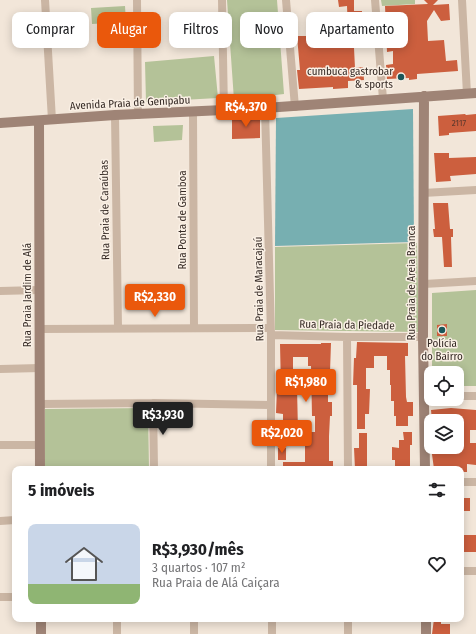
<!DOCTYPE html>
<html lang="pt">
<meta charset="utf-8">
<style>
:root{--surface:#fff;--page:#f2f2f2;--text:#202124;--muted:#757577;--line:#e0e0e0;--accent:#ea580c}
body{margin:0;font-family:"Fira Sans Condensed",sans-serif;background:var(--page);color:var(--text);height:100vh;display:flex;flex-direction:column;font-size:15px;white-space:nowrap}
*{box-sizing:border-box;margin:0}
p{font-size:13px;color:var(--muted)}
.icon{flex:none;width:22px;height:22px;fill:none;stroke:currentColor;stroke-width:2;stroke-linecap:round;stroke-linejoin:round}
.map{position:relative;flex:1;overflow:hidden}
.drawer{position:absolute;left:12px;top:466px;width:452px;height:156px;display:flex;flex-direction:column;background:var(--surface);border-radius:8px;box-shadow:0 2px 10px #0003}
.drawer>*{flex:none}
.hud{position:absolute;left:12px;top:12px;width:452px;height:36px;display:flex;gap:8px}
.controls{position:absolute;left:424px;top:366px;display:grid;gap:8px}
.controls a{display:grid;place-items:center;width:40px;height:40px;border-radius:8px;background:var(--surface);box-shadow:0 2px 10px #0003;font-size:20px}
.price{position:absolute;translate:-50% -34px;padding:0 9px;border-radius:4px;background:var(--accent);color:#fff;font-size:13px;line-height:26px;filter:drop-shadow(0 1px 2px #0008)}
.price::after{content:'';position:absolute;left:50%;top:24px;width:12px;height:9px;margin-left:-6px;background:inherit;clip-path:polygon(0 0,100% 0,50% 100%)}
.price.active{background:#222;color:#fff}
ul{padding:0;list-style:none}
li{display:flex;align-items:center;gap:12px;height:100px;padding:0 16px}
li+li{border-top:1px solid var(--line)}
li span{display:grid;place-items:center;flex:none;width:112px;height:80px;border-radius:8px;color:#555}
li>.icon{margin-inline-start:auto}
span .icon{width:48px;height:48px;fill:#fffc;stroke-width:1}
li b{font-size:17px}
h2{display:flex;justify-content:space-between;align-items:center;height:48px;padding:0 16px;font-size:17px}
.tag{padding:0 14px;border-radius:8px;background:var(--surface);box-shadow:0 2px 10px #0003;font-size:14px;line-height:36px}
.tag.active{background:var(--accent);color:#fff}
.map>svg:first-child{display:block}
.green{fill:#b4c298}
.water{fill:#77afb1}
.building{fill:#cc5f3e;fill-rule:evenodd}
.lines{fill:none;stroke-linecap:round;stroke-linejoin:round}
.street{stroke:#cbb6a4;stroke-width:8}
.secondary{stroke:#9f8476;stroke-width:10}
.poi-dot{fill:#1a5659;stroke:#faf0e5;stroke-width:1.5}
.labels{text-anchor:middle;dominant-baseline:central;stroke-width:3;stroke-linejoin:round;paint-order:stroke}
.number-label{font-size:9px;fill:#5c382c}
.poi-label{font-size:11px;fill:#362b26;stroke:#faf0e5;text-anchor:end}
.street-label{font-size:11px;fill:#362b26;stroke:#faf0e5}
</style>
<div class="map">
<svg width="476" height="634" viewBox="0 0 476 634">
<rect width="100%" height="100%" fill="#f2e6d9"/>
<path class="green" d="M227,0h50l7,94 -50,6z
M381,0h34v4l-33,2z
M125,6l1,16 -34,2 -1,-16z
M214,56l4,42 -72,4 -1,-40z
M183,125l-1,15 -28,2 -1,-16z
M417,243l2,89 -144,-2v-83z
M476,290v96h-19v-13h-25v-80z
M148,408l1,61h-104v-60z"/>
<path class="water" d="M413,109l1,133 -139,4 1,-128z"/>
<path class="building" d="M338,0h16v11h8v12l-4,1 2,23 -6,1 1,20 8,-1 1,13 -16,1v7l-15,1v-2l-34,2 -2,-19h3l-3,-34h11v-4l40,-1 -1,-25 -8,1z
M424,0h14l-5,5 16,-1 1,16 -9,1 -7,-11 -7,11 1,20 16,-1 2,21 11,-1 1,11 -41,3v5l-8,1v-2l-22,1 -1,-14 7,-1v-13l-6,1 -2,-46 43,-2z
M465,114l1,1 10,-1v17l-27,2v2l-10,1 -1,-20z
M260,117v21l-28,1v-20z
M434,153h15v5l27,-1v17l-26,2 1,5 -15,1z
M433,203h15l2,26h3v8h-2l1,30h-8l-2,-30h-8l-1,-8h2z
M447,324v12h-10v-11z
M357,342l51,1v13h-3l1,41 1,5h6v14h-5v10h-12v-10h-2v-15h-3v-16h-1v-15h-3v-14h-13v12h-8v21h4l-1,25h-4v15h-8v-44h-4l1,-27h2z
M321,343h10l-1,29 -2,-1v31h4v14h-2l-1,20v25h4v8h-50v-7h22v-16h-22v-32l-7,-1 1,-25h4l-1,-44h41zM293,357h15v9h3l1,50h3v16h-15v-1h-2l-1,-43h-9v-17h5z
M451,408l25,2v20h-6v13h6v22l-9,-1v8h-6v-3h-27l-3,-22h26v-26h-25l-1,-11z
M403,432h9v13h-2v24h-15v-9h-3v-13l7,1v-8h5z
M359,433h8v36h-12l-1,-21h5z
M278,448h8v12h-8z
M462,498h8v13h-8z
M461,535h15v17h-15z
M434,619h7v5h9v10h-18z"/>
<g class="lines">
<path class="street" d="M45,0l7,120
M137,0l1,115
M222,0l2,111
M286,0l9,107
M375,0l8,99
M462,0l5,94
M265,108l6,227v134
M193,112l1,216
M115,115l3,213
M423,193l53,-3
M424,284l52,-3
M0,291l39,-1
M39,329l231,-1
M271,335l76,2h76
M347,337l1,132
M0,369l40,-1
M457,396h19
M153,403l1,66
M41,404l112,-1 118,2
M0,445h40
M461,482h15
M0,521l15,-1
M461,571h15
M0,597h15
M194,619v15
M272,619v15
M117,634v-15
M348,634v-15"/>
<path class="secondary" d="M424,96l-1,241 2,132
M39,121l1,348
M0,123l115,-8 150,-7 211,-15
M41,619v15
M426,619v15"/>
</g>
<g class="poi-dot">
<circle cx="401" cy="77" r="4"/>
<circle cx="442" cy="330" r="4"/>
</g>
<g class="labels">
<g class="number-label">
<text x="459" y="123">2117</text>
</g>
<g class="poi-label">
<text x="393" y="71">cumbuca gastrobar<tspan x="393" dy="13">&amp; sports</tspan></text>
<text x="442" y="343" text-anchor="middle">Polícia<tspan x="442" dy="13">do Bairro</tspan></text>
</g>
<g class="street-label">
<text transform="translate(130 103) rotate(-3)">Avenida Praia de Genipabu</text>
<text transform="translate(105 210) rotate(-91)">Rua Praia de Caraúbas</text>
<text transform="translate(182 220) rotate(-90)">Rua Ponta de Gamboa</text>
<text transform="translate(411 283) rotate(-90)">Rua Praia de Areia Branca</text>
<text transform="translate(259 289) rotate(-91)">Rua Praia de Maracajaú</text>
<text transform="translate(27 295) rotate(-90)">Rua Praia Jardim de Alá</text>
<text transform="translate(347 325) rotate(1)">Rua Praia da Piedade</text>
</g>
</g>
</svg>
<div class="controls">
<a><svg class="icon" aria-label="locate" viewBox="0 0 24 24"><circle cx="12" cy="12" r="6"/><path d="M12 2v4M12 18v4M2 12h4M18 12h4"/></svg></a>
<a><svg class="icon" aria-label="layers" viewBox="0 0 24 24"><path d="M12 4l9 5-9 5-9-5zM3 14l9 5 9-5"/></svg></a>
</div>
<b class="price" style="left:246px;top:128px">R$4,370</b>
<b class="price" style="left:155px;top:318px">R$2,330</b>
<b class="price" style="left:306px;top:403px">R$1,980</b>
<b class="price active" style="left:163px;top:436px">R$3,930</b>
<b class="price" style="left:282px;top:454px">R$2,020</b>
<div class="hud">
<a class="tag">Comprar</a>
<a class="tag active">Alugar</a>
<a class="tag">Filtros</a>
<a class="tag">Novo</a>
<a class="tag">Apartamento</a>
</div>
<section class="drawer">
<h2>5 imóveis<svg class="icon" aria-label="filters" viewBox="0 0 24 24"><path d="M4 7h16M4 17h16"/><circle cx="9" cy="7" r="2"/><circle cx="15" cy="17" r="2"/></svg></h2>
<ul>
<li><span style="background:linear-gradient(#c9d6e8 75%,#8fb573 0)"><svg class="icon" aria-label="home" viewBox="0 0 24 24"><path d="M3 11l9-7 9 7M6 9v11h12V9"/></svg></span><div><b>R$3,930/mês</b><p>3 quartos · 107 m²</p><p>Rua Praia de Alá Caiçara</p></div><svg class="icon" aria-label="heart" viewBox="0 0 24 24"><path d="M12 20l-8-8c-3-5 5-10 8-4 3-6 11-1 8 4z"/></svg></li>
</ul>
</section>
</div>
